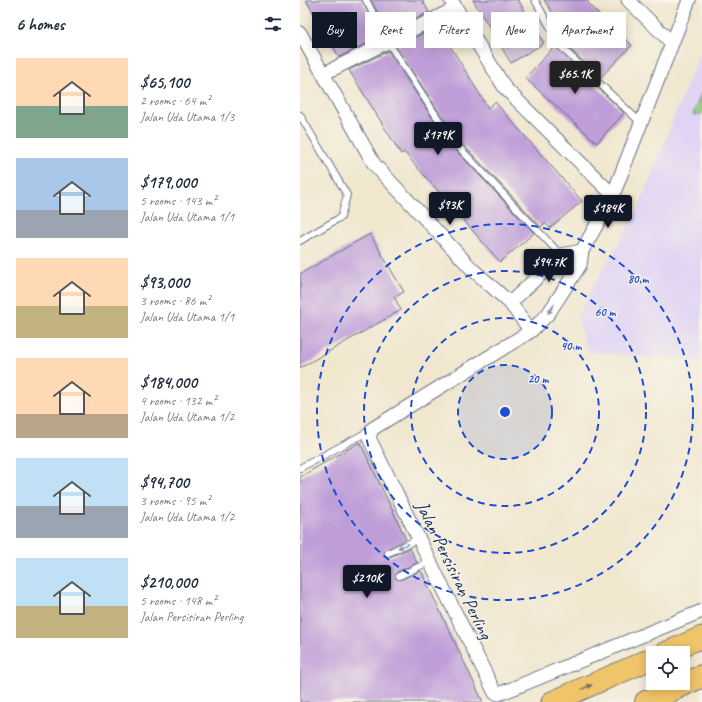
<!DOCTYPE html>
<meta charset="utf-8">
<style>
:root{--surface:#fff;--page:#f2f2f3;--text:#1f2937;--muted:#747a83;--accent:#111827}
body{margin:0;font-family:Caveat,sans-serif;background:var(--page);color:var(--text);height:100vh;display:flex;flex-direction:column;font-size:15px;white-space:nowrap}
*{box-sizing:border-box;margin:0}
p{font-size:13px;color:var(--muted)}
.icon{flex:none;width:22px;height:22px;fill:none;stroke:currentColor;stroke-width:2;stroke-linecap:round;stroke-linejoin:round}
.map{position:relative;flex:1;overflow:hidden}
.details{display:flex;flex-direction:column;background:var(--surface);width:300px}
.details>*{flex:none}
.guide{position:absolute;left:12px;top:12px;width:330px;height:36px;display:flex;gap:8px}
.tools{position:absolute;left:346px;top:646px;display:grid;gap:8px}
.tools a{display:grid;place-items:center;width:44px;height:44px;border-radius:0px;background:var(--surface);box-shadow:0 2px 10px #0003;font-size:20px}
.price{position:absolute;translate:-50% -34px;padding:0 9px;border-radius:4px;background:var(--accent);color:#fff;font-size:13px;line-height:26px;filter:drop-shadow(0 1px 2px #0008)}
.price::after{content:'';position:absolute;left:50%;top:24px;width:12px;height:9px;margin-left:-6px;background:inherit;clip-path:polygon(0 0,100% 0,50% 100%)}
.price.current{background:#222;color:#fff}
ul{padding:0;list-style:none}
li{display:flex;align-items:center;gap:12px;height:100px;padding:0 16px}
li span{display:grid;place-items:center;flex:none;width:112px;height:80px;border-radius:0px;color:#555}
li>.icon{margin-inline-start:auto}
span .icon{width:48px;height:48px;fill:#fffc;stroke-width:1}
li b{font-size:17px}
h2{display:flex;justify-content:space-between;align-items:center;height:48px;padding:0 16px;font-size:17px}
.pill{padding:0 14px;border-radius:0px;background:var(--surface);box-shadow:0 2px 10px #0003;font-size:14px;line-height:36px}
.pill.current{background:var(--accent);color:#fff}
main{display:flex;flex:1;min-height:0}
.map>svg:first-child{display:block}
.built{fill:#e0d4f4}
.green{fill:#9ed485;stroke:#5c8272}
.building{fill:#be9dd8}
.lines{fill:none;stroke-linecap:round;stroke-linejoin:round}
.service-casing{stroke:#666f86;stroke-width:8}
.minor-casing{stroke:#666f86;stroke-width:15}
.trunk-casing{stroke:#666f86;stroke-width:23}
.motorway-casing{stroke:#666f86;stroke-width:24}
.service{stroke:#fff;stroke-width:6}
.minor{stroke:#fff;stroke-width:13}
.trunk{stroke:#f0c469;stroke-width:21}
.motorway{stroke:#f0c469;stroke-width:22}
.oneway{fill:#8d97ae}
.oneway2{fill:#7b7263}
.ring{fill:none;stroke:#1d4ed8;stroke-width:2;stroke-dasharray:7 5}
.labels{text-anchor:middle;dominant-baseline:central;stroke-width:3;stroke-linejoin:round;paint-order:stroke}
.street-label{font-size:19px;fill:#1b2f5e;stroke:#f7f3e8}
.centre{fill:#1d4ed8;stroke:#f7f3e8;stroke-width:2}
.ring-label{font-size:12px;text-anchor:middle;font-weight:bold;fill:#1d4ed8;stroke:#f7f3e8;stroke-width:3;stroke-linejoin:round;paint-order:stroke}
</style>
<main>
<section class="details">
<h2>6 homes<svg class="icon" aria-label="filters" viewBox="0 0 24 24"><path d="M4 7h16M4 17h16"/><circle cx="9" cy="7" r="2"/><circle cx="15" cy="17" r="2"/></svg></h2>
<ul>
<li><span style="background:linear-gradient(#ffd9b3 60%,#7fa58c 0)"><svg class="icon" aria-label="home" viewBox="0 0 24 24"><path d="M3 11l9-7 9 7M6 9v11h12V9"/></svg></span><div><b>$65,100</b><p>2 rooms · 64 m²</p><p>Jalan Uda Utama 1/3</p></div></li>
<li><span style="background:linear-gradient(#a9c7e8 65%,#9aa5b1 0)"><svg class="icon" aria-label="home" viewBox="0 0 24 24"><path d="M3 11l9-7 9 7M6 9v11h12V9"/></svg></span><div><b>$179,000</b><p>5 rooms · 143 m²</p><p>Jalan Uda Utama 1/1</p></div></li>
<li><span style="background:linear-gradient(#ffd9b3 60%,#c2b280 0)"><svg class="icon" aria-label="home" viewBox="0 0 24 24"><path d="M3 11l9-7 9 7M6 9v11h12V9"/></svg></span><div><b>$93,000</b><p>3 rooms · 86 m²</p><p>Jalan Uda Utama 1/1</p></div></li>
<li><span style="background:linear-gradient(#ffd9b3 70%,#b9a48a 0)"><svg class="icon" aria-label="home" viewBox="0 0 24 24"><path d="M3 11l9-7 9 7M6 9v11h12V9"/></svg></span><div><b>$184,000</b><p>4 rooms · 132 m²</p><p>Jalan Uda Utama 1/2</p></div></li>
<li><span style="background:linear-gradient(#bfe0f5 60%,#9aa5b1 0)"><svg class="icon" aria-label="home" viewBox="0 0 24 24"><path d="M3 11l9-7 9 7M6 9v11h12V9"/></svg></span><div><b>$94,700</b><p>3 rooms · 95 m²</p><p>Jalan Uda Utama 1/2</p></div></li>
<li><span style="background:linear-gradient(#bfe0f5 60%,#c2b280 0)"><svg class="icon" aria-label="home" viewBox="0 0 24 24"><path d="M3 11l9-7 9 7M6 9v11h12V9"/></svg></span><div><b>$210,000</b><p>5 rooms · 148 m²</p><p>Jalan Persisiran Perling</p></div></li>
</ul>
</section>
<div class="map">
<svg width="402" height="702" viewBox="0 0 402 702">
<rect width="100%" height="100%" fill="#f7f3e8"/>
<filter id="ink" filterUnits="userSpaceOnUse"><feTurbulence type="fractalNoise" baseFrequency=".025" numOctaves="2"/><feDisplacementMap in="SourceGraphic" scale="8" xChannelSelector="R" yChannelSelector="G"/><feConvolveMatrix kernelMatrix="1 2 1 2 8 2 1 2 1" color-interpolation-filters="sRGB"/></filter>
<filter id="wash" filterUnits="userSpaceOnUse"><feTurbulence type="fractalNoise" baseFrequency=".012" numOctaves="4" result="noise"/><feDisplacementMap in="SourceGraphic" scale="16" xChannelSelector="R" yChannelSelector="G"/><feGaussianBlur stdDeviation="0.9" result="paint"/><feColorMatrix in="noise" values="0 0 0 0 0 0 0 0 0 0 0 0 0 0 0 0 0 1.4 0 .05"/><feComposite in="paint" operator="in"/></filter>
<g filter="url(#wash)">
<rect width="100%" height="100%" fill="#f1e7cf"/>
<path class="built" d="M402,47v314l-115,-9 -10,-37 61,-106z"/>
<path class="green" d="M402,91v23l-9,1z"/>
<g id="blocks">
<path class="building" d="M6,0h56l18,37 -41,20z
M71,0h51l7,12 -41,21z
M173,0h45l26,43 -33,20z
M244,0h43l3,6 42,39 -32,33 -35,-34 -3,-5 12,-14 -9,5z
M138,26l50,82 7,-6 87,99 -32,27 -5,-5 -4,4 -85,-90 -60,-90z
M255,46l69,67 -27,30 -72,-65z
M88,51l61,92 85,90 -34,29 -96,-110 -3,2 -52,-84z
M70,234l34,58 -10,5 7,13 -101,58v-94z
M60,442l46,97 -20,10 -2,6 6,2 20,-9 7,15 -20,9 -2,6 6,2 20,-9 62,131h-183v-225z"/>
</g>
</g>
<g filter="url(#ink)">
<use href="#blocks" fill-opacity="0" stroke="#666f86" stroke-width="1"/>
<g class="lines">
<defs>
<path id="service" d="M66,0l22,42 64,98 109,115
M235,0l26,47 80,76
M0,115l47,80 -6,22 -41,24
M0,468l71,-38
M88,553l30,-14
M99,576l30,-14"/>
<path id="minor" d="M151,0l54,88 108,107
M328,0l44,43
M389,0l-76,195 -31,56 -2,14 -32,49 -17,17 -159,98 -3,9 126,255 4,1 203,-83
M0,33l74,131 97,104 39,35 21,28
M23,74l133,-66
M210,303l51,-48 21,-4"/>
<path id="trunk" d="M365,653l37,-16
M252,702l101,-44"/>
<path id="motorway" d="M346,702l56,-26"/>
</defs>
<use href="#service" class="service-casing"/>
<use href="#minor" class="minor-casing"/>
<use href="#trunk" class="trunk-casing"/>
<use href="#motorway" class="motorway-casing"/>
<use href="#service" class="service"/>
<use href="#minor" class="minor"/>
<use href="#trunk" class="trunk"/>
<use href="#motorway" class="motorway"/>
</g>
<defs><path id="oneway-solid" d="M-6-.8H1V-3.2L6.5 0L1 3.2V.8H-6Z"/></defs>
<g class="oneway">
<use href="#oneway-solid" transform="translate(251 309) rotate(125)"/>
<use href="#oneway-solid" transform="translate(103 546) rotate(155)"/>
</g>
<use class="oneway2" href="#oneway-solid" transform="translate(287 687) rotate(-23)"/>
</g>
<circle cx="205" cy="412" r="47" fill="#1d4ed8" fill-opacity=".12"/>
<g class="ring">
<circle cx="205" cy="412" r="47"/>
<circle cx="205" cy="412" r="94"/>
<circle cx="205" cy="412" r="141"/>
<circle cx="205" cy="412" r="188"/>
</g>
<g class="labels">
<g class="street-label">
<text transform="translate(154 570) rotate(64)">Jalan Persisiran Perling</text>
</g>
</g>
<circle cx="205" cy="412" r="6" class="centre"/>
<g class="ring-label">
<text x="338" y="283">80 m</text>
<text x="305" y="316">60 m</text>
<text x="271" y="350">40 m</text>
<text x="238" y="383">20 m</text>
</g>
</svg>
<div class="tools">
<a><svg class="icon" aria-label="locate" viewBox="0 0 24 24"><circle cx="12" cy="12" r="6"/><path d="M12 2v4M12 18v4M2 12h4M18 12h4"/></svg></a>
</div>
<b class="price current" style="left:275px;top:95px">$65.1K</b>
<b class="price" style="left:138px;top:156px">$179K</b>
<b class="price" style="left:150px;top:226px">$93K</b>
<b class="price" style="left:308px;top:229px">$184K</b>
<b class="price" style="left:249px;top:283px">$94.7K</b>
<b class="price" style="left:67px;top:599px">$210K</b>
<div class="guide">
<a class="pill current">Buy</a>
<a class="pill">Rent</a>
<a class="pill">Filters</a>
<a class="pill">New</a>
<a class="pill">Apartment</a>
</div>
</div>
</main>
